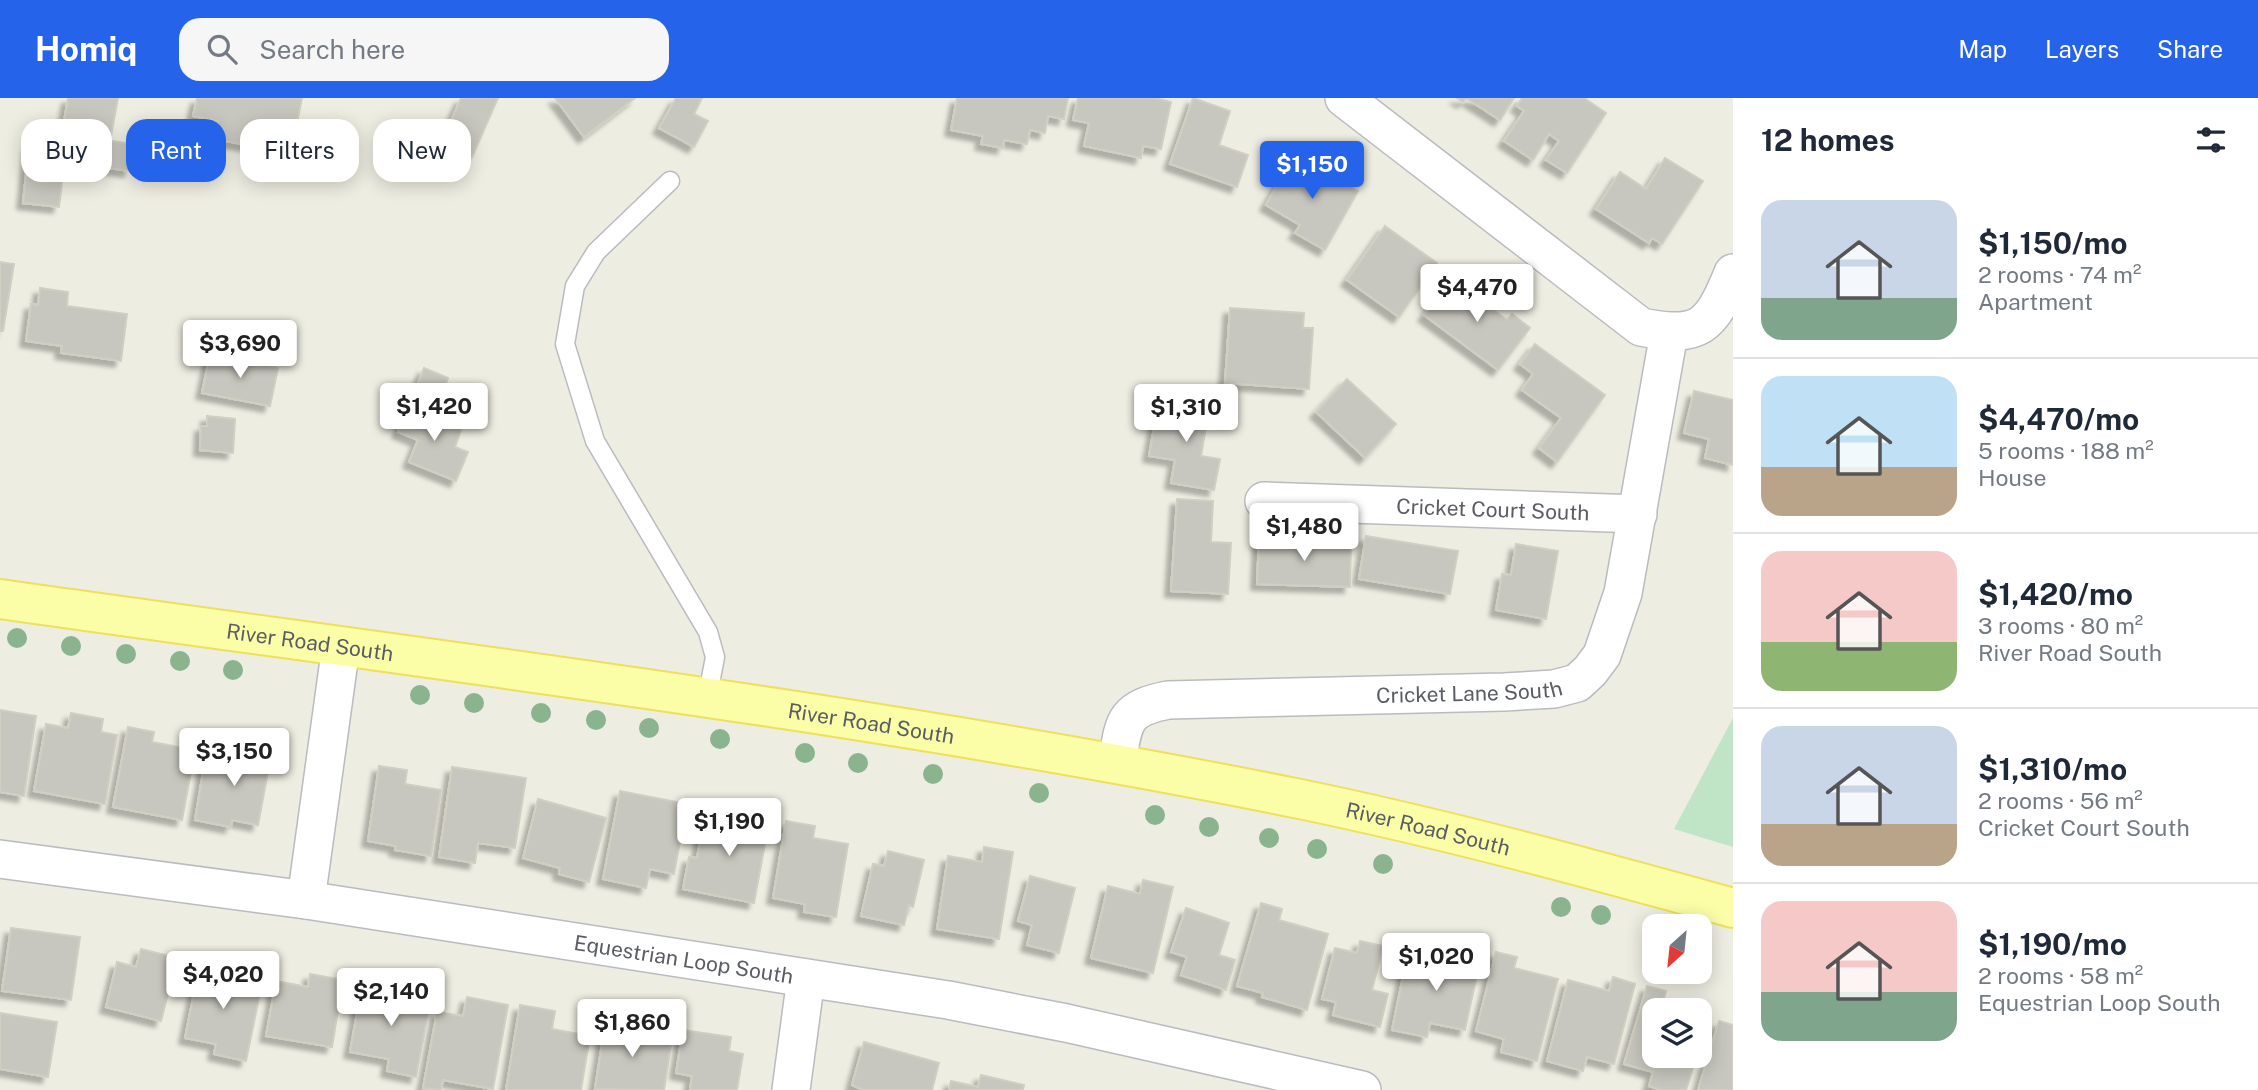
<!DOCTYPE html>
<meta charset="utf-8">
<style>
:root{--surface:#fff;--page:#f6f6f7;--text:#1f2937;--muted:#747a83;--line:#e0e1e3;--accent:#2563eb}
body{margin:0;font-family:"Public Sans",sans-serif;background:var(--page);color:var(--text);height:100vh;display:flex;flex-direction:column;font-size:26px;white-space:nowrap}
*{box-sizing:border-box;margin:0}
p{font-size:23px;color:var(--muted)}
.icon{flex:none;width:38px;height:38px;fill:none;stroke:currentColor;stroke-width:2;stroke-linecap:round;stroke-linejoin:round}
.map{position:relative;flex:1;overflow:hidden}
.sheet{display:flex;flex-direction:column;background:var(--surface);width:525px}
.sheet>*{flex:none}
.guide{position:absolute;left:21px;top:21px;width:665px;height:63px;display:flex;gap:14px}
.needle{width:46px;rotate:207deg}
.fabs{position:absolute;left:1642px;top:816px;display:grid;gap:14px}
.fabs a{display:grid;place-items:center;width:70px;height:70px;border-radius:14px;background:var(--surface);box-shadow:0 4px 18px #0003;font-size:35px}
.price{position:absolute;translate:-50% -60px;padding:0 16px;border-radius:7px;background:#fff;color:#222;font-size:23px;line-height:46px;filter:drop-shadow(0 2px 4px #0008)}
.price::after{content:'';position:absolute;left:50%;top:42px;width:21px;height:16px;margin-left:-10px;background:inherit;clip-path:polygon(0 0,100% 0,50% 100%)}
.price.active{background:var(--accent);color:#fff}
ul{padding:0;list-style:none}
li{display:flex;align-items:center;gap:21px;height:175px;padding:0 28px}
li+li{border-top:2px solid var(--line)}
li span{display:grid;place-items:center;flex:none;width:196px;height:140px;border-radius:21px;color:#555}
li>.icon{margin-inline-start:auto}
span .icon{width:84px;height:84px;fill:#fffc;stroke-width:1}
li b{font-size:30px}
h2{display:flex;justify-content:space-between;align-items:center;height:84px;padding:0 28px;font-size:30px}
.tag{padding:0 24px;border-radius:21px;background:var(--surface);box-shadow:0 4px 18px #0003;font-size:24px;line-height:63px}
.tag.active{background:var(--accent);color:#fff}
header{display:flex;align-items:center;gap:42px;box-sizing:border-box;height:98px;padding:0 35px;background:var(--accent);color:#fff}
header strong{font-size:33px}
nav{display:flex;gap:38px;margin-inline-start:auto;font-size:24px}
.search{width:490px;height:63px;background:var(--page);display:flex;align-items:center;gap:18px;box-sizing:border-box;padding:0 24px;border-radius:21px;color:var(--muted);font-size:26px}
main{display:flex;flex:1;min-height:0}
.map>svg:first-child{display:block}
.green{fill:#bfe4c6}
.building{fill:#c8c7bf;stroke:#d1cfc1;stroke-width:2;filter:url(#shadow)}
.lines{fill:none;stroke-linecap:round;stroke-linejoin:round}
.lane-casing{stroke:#babbc1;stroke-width:21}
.street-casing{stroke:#babbc1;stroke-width:40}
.primary-casing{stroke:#eee05a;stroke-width:42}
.lane{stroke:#fff;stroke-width:18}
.street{stroke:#fff;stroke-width:37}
.primary{stroke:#fbfda7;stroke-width:38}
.tree{fill:#89b48e}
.labels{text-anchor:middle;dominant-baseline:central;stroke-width:6;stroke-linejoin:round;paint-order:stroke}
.street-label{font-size:21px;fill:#5a5d63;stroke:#fff}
</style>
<header>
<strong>Homiq</strong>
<div class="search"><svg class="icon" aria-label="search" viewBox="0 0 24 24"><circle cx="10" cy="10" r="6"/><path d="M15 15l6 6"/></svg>Search here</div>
<nav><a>Map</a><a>Layers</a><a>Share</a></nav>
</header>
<main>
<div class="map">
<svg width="1733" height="992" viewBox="0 0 1733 992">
<defs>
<filter id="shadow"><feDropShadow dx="-6" dy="6" stdDeviation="2" flood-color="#0004"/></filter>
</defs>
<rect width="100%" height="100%" fill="#edede2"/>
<path class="green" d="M1733,620v129l-59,-18z"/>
<path class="building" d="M68,0h50l-7,38 -48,-9z
M197,0h105l-7,35 -16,-3 -4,20 -61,-11 4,-18 -25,-5z
M461,0h37l-26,59 -31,-13z
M555,0h80l-51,39z
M676,0h26l-8,16 14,7 -14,26 -35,-19z
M957,0h111l-4,21 -16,-3 -3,17 -15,-3 -3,14 -23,-4 -1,8 -22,-4 2,-8 -32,-6z
M1078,0h77l16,4 -10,47 -18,-3 -2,12 -57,-12 5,-23 -16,-3z
M1193,0l37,13 -11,34 29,10 -11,32 -67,-23z
M1457,0h57l-14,22 -34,-22 -3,4z
M1522,0h62l22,15 -39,60 -21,-13 13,-19 -10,-7 -16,26 -29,-19 20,-30 -7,-5z
M71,37l62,9 -3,27 -62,-8z
M29,47l37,4 -7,58 -36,-4z
M1294,57l64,36 -33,59 -30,-17 5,-8 -34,-20z
M1665,60l38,23 -41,63 -10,-6 -3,5 -53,-34 24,-37 26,17z
M1385,128l52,37 -38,54 -52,-37z
M0,164l14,2 -11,67h-3z
M1452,181l55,41 5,-6 18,14 -32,42 -74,-55z
M40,190l28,4 -1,14 60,8 -6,47 -60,-8 1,-7 -36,-5 5,-37 7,1z
M1230,210l74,5 -1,15h10l-4,61 -84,-6z
M1535,246l70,51 -48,67 -18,-14 22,-30 -39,-28 11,-16 -13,-10z
M210,256l68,14 -8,38 -68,-13z
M424,270l24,10 -12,33 -25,-10z
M1347,281l49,45 -31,34 -49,-46z
M1694,293l39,9v65l-28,-7 4,-19 -25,-6z
M1180,299l30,6 -9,53 19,3 -6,31 -43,-7 4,-23 -26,-4 8,-45 20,4z
M408,308l54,21 -7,20 13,5 -12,29 -47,-19 9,-22 -20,-8z
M207,318l28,3 -2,34 -33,-3 1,-24h6z
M1177,401l36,2 -2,41 20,1 -3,51 -57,-3z
M1366,438l92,15 -8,43 -91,-15z
M1259,440l92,3 -1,46 -93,-3z
M1516,446l42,7 -12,68 -50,-9 6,-36 9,1z
M0,612l36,6 -12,80 -24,-4z
M71,615l32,6 -2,13 16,3 -12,69 -71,-13 12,-67 22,4z
M128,629l26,5 -2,10 43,8 -13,70 -69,-13z
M243,647l29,5 -14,75 -26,-5 -1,7 -36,-7 11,-66 34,7z
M379,668l28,4 -2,14 36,6 -10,66 -36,-6 1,-4 -28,-5z
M452,669l74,11 -11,70 -37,-5 -3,20 -36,-6z
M620,693l67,13 -13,70 -24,-5 -4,19 -43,-9z
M538,701l68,19 -17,64 -30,-8 1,-6 -37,-10z
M740,713l30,6 -16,86 -71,-14 6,-32 8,1 7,-39 33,7z
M786,723l29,5 -2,12 35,6 -12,73 -32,-5 1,-8 -32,-6z
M984,749l29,5 -14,87 -62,-10 11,-73 34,6z
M888,753l36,9 -11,47 -4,-2 -5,20 -43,-9 12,-52 11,2z
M1030,778l45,12 -16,65 -32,-8 5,-20 -14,-4z
M1143,782l30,7 -20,86 -62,-15 17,-72 32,8z
M1261,805l21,6 -3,11 49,14 -21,76 -45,-13 1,-4 -26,-7z
M1186,810l43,15 -10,32 16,5 -9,30 -45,-15 6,-18 -16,-5z
M11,830l69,9 -9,63 -69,-9z
M1360,843l23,5 -11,44 16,4 -8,33 -47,-12 3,-13 -14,-3 13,-51 22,5z
M141,851l36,9 -16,63 -55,-14 11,-45 19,5z
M1456,853l25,5 -16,74 -35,-7 -3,14 -35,-7 16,-78 46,10z
M1496,854l21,5 -3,11 44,11 -21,82 -36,-9 3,-13 -28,-8z
M201,860l32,6 -4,17 32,7 -15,73 -32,-7 2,-10 -31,-6z
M310,876l33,6 -11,67 -66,-11 10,-55 32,6z
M1613,879l22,7 -21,80 -27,-7 -4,14 -36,-10 21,-81 41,11z
M362,887l69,13 -15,79 -29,-6 2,-12 -39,-7z
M1647,888l19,5 -3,11 27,8h-36v45h43l-11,35h-24l-13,-4 4,-14 -29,-8z
M467,899l41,8 -15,84 -50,-9 -2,10 -18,-2 14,-76 26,4z
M520,907l35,6 -3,18 38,7 -9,54h-75z
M1699,914l9,3 -9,31z
M0,915l57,9 -9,55 -48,-8z
M606,920l32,5 -2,10 36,6 -8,51 -69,-1z
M1719,923l14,4v65h-35z
M683,932l48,7 -2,14 14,3 -6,36h-47l2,-14 -16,-3z
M864,944l75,21 -7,27h-69l-11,-5z
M981,977l43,10 -1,5h-74l2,-9 27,6z"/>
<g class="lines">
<defs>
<path id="lane" d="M670,83l-74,71 -21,34 -10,58 30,97 113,191 7,25 -8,42"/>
<g id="street">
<path d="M1344,0l297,229c59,12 70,0 92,-54"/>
<path id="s1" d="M1264,403l374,13"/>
<path id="s2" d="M1117,665c7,-42 6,-54 51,-63l336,-8 50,-3 23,-6 13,-12 12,-16 21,-62 46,-260"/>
<path id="s3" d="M0,761l306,41 642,100 118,23 296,67"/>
<path d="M306,802l35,-254"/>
<path d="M791,992l15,-112"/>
</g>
<g id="primary">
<path id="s4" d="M0,501c432,61 867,113 1295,199 147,30 293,70 438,110"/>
</g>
</defs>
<use href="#lane" class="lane-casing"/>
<use href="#street" class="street-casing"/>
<use href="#primary" class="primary-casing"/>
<use href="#lane" class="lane"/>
<use href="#street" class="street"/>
<use href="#primary" class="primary"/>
</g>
<g class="tree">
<circle cx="17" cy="540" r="10"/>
<circle cx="71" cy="548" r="10"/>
<circle cx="126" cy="556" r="10"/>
<circle cx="180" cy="563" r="10"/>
<circle cx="233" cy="572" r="10"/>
<circle cx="420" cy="597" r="10"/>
<circle cx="474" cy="605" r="10"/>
<circle cx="541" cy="615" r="10"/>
<circle cx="596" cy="622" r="10"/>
<circle cx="649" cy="630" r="10"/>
<circle cx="720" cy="641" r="10"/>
<circle cx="805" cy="655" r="10"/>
<circle cx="858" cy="665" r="10"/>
<circle cx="933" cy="676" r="10"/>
<circle cx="1039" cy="695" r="10"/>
<circle cx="1155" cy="717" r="10"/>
<circle cx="1209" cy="729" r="10"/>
<circle cx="1269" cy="740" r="10"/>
<circle cx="1317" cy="751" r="10"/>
<circle cx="1383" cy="766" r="10"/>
<circle cx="1561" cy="809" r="10"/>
<circle cx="1601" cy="817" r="10"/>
</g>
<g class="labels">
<g class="street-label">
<text stroke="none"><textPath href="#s1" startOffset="229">Cricket Court South</textPath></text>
<text stroke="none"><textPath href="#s4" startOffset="313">River Road South</textPath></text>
<text stroke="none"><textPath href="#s2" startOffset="392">Cricket Lane South</textPath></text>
<text stroke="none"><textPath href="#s4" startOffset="880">River Road South</textPath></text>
<text stroke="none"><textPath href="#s4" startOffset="1447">River Road South</textPath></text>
<text stroke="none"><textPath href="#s3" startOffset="691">Equestrian Loop South</textPath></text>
</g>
</g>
</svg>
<div class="fabs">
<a><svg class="needle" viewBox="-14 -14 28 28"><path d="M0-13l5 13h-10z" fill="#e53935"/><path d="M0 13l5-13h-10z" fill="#747a83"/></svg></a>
<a><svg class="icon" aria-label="layers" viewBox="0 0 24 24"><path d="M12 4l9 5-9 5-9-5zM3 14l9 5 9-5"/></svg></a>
</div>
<b class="price active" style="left:1312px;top:103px">$1,150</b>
<b class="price" style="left:1477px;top:226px">$4,470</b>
<b class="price" style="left:240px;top:282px">$3,690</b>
<b class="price" style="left:434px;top:345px">$1,420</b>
<b class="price" style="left:1186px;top:346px">$1,310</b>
<b class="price" style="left:1304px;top:465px">$1,480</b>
<b class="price" style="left:234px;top:690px">$3,150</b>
<b class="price" style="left:729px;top:760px">$1,190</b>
<b class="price" style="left:1436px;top:895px">$1,020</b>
<b class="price" style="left:223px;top:913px">$4,020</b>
<b class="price" style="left:391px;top:930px">$2,140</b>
<b class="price" style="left:632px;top:961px">$1,860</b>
<div class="guide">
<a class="tag">Buy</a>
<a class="tag active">Rent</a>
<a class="tag">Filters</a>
<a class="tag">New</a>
</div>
</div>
<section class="sheet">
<h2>12 homes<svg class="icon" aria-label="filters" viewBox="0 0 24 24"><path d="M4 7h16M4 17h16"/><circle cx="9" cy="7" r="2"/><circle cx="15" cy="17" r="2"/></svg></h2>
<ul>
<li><span style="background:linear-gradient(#c9d6e8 70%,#7fa58c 0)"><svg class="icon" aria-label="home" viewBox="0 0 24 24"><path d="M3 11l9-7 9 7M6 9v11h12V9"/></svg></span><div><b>$1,150/mo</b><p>2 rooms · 74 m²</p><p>Apartment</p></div></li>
<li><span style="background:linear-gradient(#bfe0f5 65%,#b9a48a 0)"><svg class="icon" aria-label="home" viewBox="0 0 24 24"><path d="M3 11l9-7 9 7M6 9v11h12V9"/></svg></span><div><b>$4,470/mo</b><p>5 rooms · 188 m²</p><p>House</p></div></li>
<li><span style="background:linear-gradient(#f6c9c9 65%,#8fb573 0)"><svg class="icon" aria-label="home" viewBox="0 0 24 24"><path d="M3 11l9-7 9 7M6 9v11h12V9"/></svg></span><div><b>$1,420/mo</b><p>3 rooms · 80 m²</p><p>River Road South</p></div></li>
<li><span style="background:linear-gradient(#c9d6e8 70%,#b9a48a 0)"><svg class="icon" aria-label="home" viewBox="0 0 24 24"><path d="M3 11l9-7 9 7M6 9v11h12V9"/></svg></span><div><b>$1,310/mo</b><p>2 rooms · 56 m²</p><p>Cricket Court South</p></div></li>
<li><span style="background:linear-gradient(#f6c9c9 65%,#7fa58c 0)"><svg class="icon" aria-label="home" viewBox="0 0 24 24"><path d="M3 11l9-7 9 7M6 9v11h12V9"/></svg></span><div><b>$1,190/mo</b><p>2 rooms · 58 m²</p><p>Equestrian Loop South</p></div></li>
</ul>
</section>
</main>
